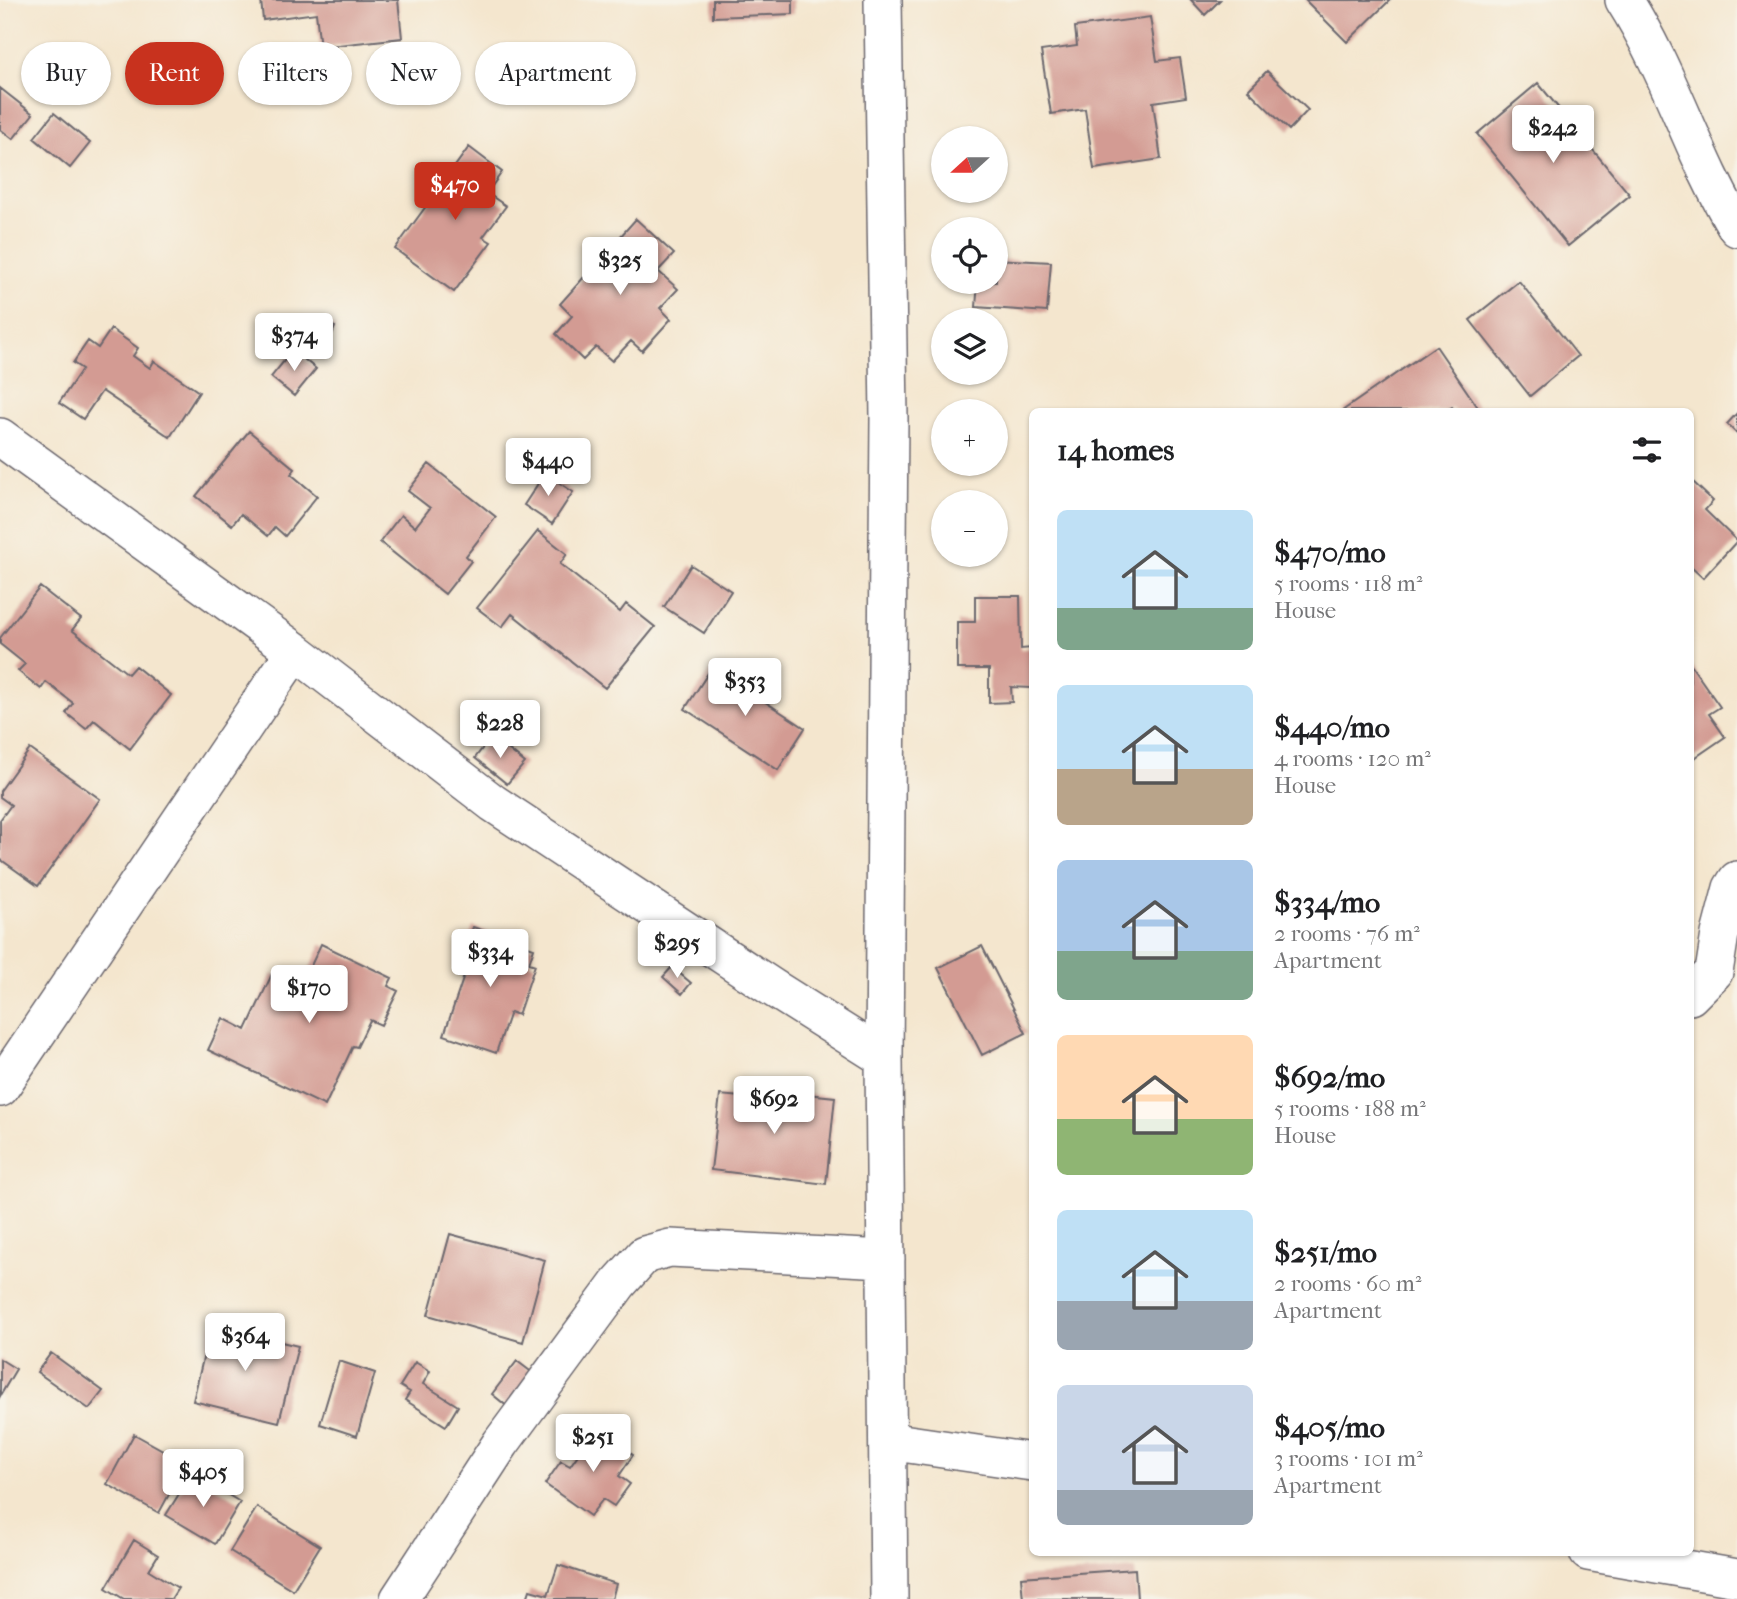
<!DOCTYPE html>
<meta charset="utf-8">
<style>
:root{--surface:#fff;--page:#f2f2f2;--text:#202124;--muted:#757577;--accent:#c8321e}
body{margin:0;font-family:"IM FELL French Canon",serif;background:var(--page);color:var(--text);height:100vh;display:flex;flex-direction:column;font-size:26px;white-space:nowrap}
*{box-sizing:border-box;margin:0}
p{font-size:23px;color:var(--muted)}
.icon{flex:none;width:38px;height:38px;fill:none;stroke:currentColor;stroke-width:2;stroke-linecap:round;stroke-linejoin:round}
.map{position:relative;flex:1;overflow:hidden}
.details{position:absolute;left:1029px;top:408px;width:665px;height:1148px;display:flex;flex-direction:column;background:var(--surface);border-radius:10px;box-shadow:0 2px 5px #0004}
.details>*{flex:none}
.banner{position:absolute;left:21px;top:42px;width:665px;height:63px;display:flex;gap:14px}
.needle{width:46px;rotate:249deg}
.buttons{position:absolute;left:931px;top:126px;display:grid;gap:14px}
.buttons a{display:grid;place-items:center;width:77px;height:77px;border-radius:50%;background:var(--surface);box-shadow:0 2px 5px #0004;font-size:35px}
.price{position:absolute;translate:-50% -60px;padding:0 16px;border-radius:7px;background:#fff;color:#222;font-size:23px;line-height:46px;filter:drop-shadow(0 2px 4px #0008)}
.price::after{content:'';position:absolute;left:50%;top:42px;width:21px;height:16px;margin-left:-10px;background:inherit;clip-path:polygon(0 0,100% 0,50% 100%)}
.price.current{background:var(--accent);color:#fff}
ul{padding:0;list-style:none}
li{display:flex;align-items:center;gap:21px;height:175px;padding:0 28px}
li span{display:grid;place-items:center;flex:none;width:196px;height:140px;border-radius:10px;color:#555}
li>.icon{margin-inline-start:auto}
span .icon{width:84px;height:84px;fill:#fffc;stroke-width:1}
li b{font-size:30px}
h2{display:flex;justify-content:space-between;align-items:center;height:84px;padding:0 28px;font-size:30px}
.chip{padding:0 24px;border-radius:32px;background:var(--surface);box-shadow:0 2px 5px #0004;font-size:24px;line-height:63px}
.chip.current{background:var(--accent);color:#fff}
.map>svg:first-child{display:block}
.building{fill:#d39b93}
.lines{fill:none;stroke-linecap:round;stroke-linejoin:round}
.street-casing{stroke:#6c676e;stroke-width:40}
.street{stroke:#fff;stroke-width:37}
</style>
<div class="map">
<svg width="1737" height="1599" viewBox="0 0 1737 1599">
<rect width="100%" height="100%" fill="#f7f3e8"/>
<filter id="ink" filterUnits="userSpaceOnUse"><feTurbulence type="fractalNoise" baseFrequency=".0143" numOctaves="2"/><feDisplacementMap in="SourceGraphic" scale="14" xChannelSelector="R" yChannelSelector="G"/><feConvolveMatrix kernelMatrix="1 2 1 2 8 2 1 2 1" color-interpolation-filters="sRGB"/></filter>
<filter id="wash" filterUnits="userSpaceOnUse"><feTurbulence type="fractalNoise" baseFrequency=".00686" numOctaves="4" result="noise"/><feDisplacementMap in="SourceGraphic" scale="28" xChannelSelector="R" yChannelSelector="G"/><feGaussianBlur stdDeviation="1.57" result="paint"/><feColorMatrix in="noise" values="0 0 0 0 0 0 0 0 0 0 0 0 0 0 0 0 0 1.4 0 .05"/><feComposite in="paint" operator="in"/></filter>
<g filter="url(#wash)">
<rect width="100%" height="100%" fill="#f4e6ce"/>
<g id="blocks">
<path class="building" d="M261,0h137l4,38 -82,9 -4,-34 -53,7z
M713,0h80v14l-80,3z
M1191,0h29l-15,15z
M1305,0h85l-43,42z
M1150,17l7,44 23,-3 6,39 -33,5 8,57 -67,10 -9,-60 -34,5 -10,-63 36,-5 -2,-19z
M1267,71l41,39 -19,20 -41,-40z
M1538,83l92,112 -62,51 -91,-112z
M0,88l33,26 -20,25 -13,-10z
M54,113l36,30 -20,25 -36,-30z
M469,147l33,25 -15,21 19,13 -23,31 8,5 -37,50 -59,-43z
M636,219l38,35 -16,17 20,18 -18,19 11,11 -29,32 -11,-10 -19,20 -16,-14 -13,13 -27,-26 16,-18 -12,-12z
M996,259l55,3 -4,50 -71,-5 2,-25h18z
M1519,281l59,75 -48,40 -60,-76z
M318,320l17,7 -7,17 -17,-8z
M111,329l27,19 -5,8 17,12 4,-7 45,31 -29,45 -68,-46 -19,28 -24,-16 23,-34 -9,-6 15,-22 10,7z
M1436,346l43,63 -3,2h-21l-3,-4 -7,4h-103z
M293,350l23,19 -22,27 -23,-19z
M1737,413v21l-10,-10z
M249,431l46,38 -4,5 26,22 -32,40 -10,-9 -7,9 -27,-22 -9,11 -36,-29z
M429,464l67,53 -30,39 5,5 -26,33 -65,-52 21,-27 14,12 15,-19 -22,-17z
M545,473l28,19 -21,32 -28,-19z
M1690,479l23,22 -8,9 32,31 -34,37 -13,-12z
M538,531l29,23 -7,10 60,48 6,-8 29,23 -50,61 -93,-74 -10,13 -25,-19z
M691,565l40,26 -27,42 -40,-26z
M40,587l41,32 -9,11 56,44 7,-8 36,29 -41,54 -36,-29 -8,9 -20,-16 7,-10 -27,-21 -5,7 -23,-18 7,-7 -25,-20v-6z
M975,596h45l1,53 11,-1v40l-21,-1 1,15 -23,1v-34h-32v-47h18z
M1690,664l30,43 -11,7 16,23 -35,24z
M712,667l93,61 -27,42 -93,-61z
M492,736l33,27 -18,21 -32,-26z
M30,749l70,50 -62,87 -38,-27v-39l11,-15 -11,-8v-6z
M473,927l61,21 -5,15 6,2 -17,50 -8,-3 -14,41 -52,-18 23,-68 -7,-3z
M321,944l71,34 -4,8 10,5 -17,34 -11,-5 -13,27 -4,-1 -28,60 -117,-56 15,-32 23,12 26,-56 29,13z
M982,946l44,87 -44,22 -44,-87z
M672,967l19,16 -9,11 -19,-17z
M763,1086l35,4 -3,25 9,1 3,-22 28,3 -9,87 -115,-14 9,-75 42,4z
M450,1234l95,26 -22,82 -95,-27z
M211,1325l87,21 -19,76 -86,-21z
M51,1353l52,38 -14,18 -52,-37z
M0,1359l16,10 -16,27z
M339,1361l36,12 -18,63 -37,-12z
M517,1361l17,13 -26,33 -16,-13z
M415,1362l15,9 -7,13 35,22 -12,20 -41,-26 5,-8 -10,-6z
M596,1429l37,26 -14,21 11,8 -16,22 -11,-7 -13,17 -45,-32 16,-23 9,5z
M134,1434l52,29 -27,50 -52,-29z
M192,1473l48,29 -25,42 -49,-29z
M257,1507l63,39 -27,44 -63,-39z
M134,1540l24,15 -9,15 29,18 -7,11h-47l-18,-11z
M558,1565l58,19 -4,15h-85l3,-9 18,5z
M1135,1569l2,30h-114l-2,-22z"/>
</g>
</g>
<g filter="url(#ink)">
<use href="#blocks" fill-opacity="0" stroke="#6c676e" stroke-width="2"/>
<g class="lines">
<defs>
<path id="street" d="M883,0l6,418 -5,640 5,541
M1624,0c46,72 69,155 113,228
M0,437l295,214 198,152 280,185 111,70
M1690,996l24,-24 6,-38 12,-46 5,-8
M0,1088l295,-437
M888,1441l144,21
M1588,1552l149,26
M399,1599l102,-156 117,-159 26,-29 26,-7 216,11"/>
</defs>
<use href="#street" class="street-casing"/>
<use href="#street" class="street"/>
</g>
</g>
</svg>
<div class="buttons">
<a><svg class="needle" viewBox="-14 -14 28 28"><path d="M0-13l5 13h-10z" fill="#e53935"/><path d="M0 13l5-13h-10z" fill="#757577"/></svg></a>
<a><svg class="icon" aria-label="locate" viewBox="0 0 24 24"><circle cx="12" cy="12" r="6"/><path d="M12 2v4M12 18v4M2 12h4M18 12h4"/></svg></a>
<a><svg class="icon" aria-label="layers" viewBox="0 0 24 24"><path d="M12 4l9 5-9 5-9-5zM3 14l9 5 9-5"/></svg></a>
<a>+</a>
<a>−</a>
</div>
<b class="price" style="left:1553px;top:165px">$242</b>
<b class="price current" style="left:455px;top:222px">$470</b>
<b class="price" style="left:620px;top:297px">$325</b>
<b class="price" style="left:294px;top:373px">$374</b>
<b class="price" style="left:548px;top:498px">$440</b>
<b class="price" style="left:745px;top:718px">$353</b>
<b class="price" style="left:500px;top:760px">$228</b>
<b class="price" style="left:677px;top:980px">$295</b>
<b class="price" style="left:490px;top:989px">$334</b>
<b class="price" style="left:309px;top:1025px">$170</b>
<b class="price" style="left:774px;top:1136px">$692</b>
<b class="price" style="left:245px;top:1373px">$364</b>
<b class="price" style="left:593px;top:1474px">$251</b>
<b class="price" style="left:203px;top:1509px">$405</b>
<div class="banner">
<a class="chip">Buy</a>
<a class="chip current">Rent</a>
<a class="chip">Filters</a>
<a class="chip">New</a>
<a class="chip">Apartment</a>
</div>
<section class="details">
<h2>14 homes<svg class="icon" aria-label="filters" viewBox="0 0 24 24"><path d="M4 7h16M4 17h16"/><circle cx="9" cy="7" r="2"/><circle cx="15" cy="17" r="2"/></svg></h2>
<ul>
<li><span style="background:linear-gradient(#bfe0f5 70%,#7fa58c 0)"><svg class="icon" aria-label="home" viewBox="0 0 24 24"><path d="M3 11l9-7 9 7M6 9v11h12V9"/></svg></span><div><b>$470/mo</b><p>5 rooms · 118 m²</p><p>House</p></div></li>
<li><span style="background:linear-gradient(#bfe0f5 60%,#b9a48a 0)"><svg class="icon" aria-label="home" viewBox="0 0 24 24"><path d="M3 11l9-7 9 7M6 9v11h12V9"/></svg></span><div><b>$440/mo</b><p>4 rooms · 120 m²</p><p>House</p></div></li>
<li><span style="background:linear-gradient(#a9c7e8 65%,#7fa58c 0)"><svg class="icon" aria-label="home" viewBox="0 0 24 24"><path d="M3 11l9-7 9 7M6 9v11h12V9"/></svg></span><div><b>$334/mo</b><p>2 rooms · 76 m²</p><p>Apartment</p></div></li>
<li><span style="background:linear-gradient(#ffd9b3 60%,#8fb573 0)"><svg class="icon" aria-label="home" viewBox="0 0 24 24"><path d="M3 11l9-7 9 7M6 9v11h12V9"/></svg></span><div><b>$692/mo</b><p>5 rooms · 188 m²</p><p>House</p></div></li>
<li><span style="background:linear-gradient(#bfe0f5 65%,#9aa5b1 0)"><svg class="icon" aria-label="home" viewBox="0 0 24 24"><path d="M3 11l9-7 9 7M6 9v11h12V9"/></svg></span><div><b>$251/mo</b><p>2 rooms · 60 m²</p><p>Apartment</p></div></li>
<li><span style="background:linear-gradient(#c9d6e8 75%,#9aa5b1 0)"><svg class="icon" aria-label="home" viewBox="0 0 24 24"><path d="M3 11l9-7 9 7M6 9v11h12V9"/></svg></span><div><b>$405/mo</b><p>3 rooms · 101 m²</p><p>Apartment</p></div></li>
</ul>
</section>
</div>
